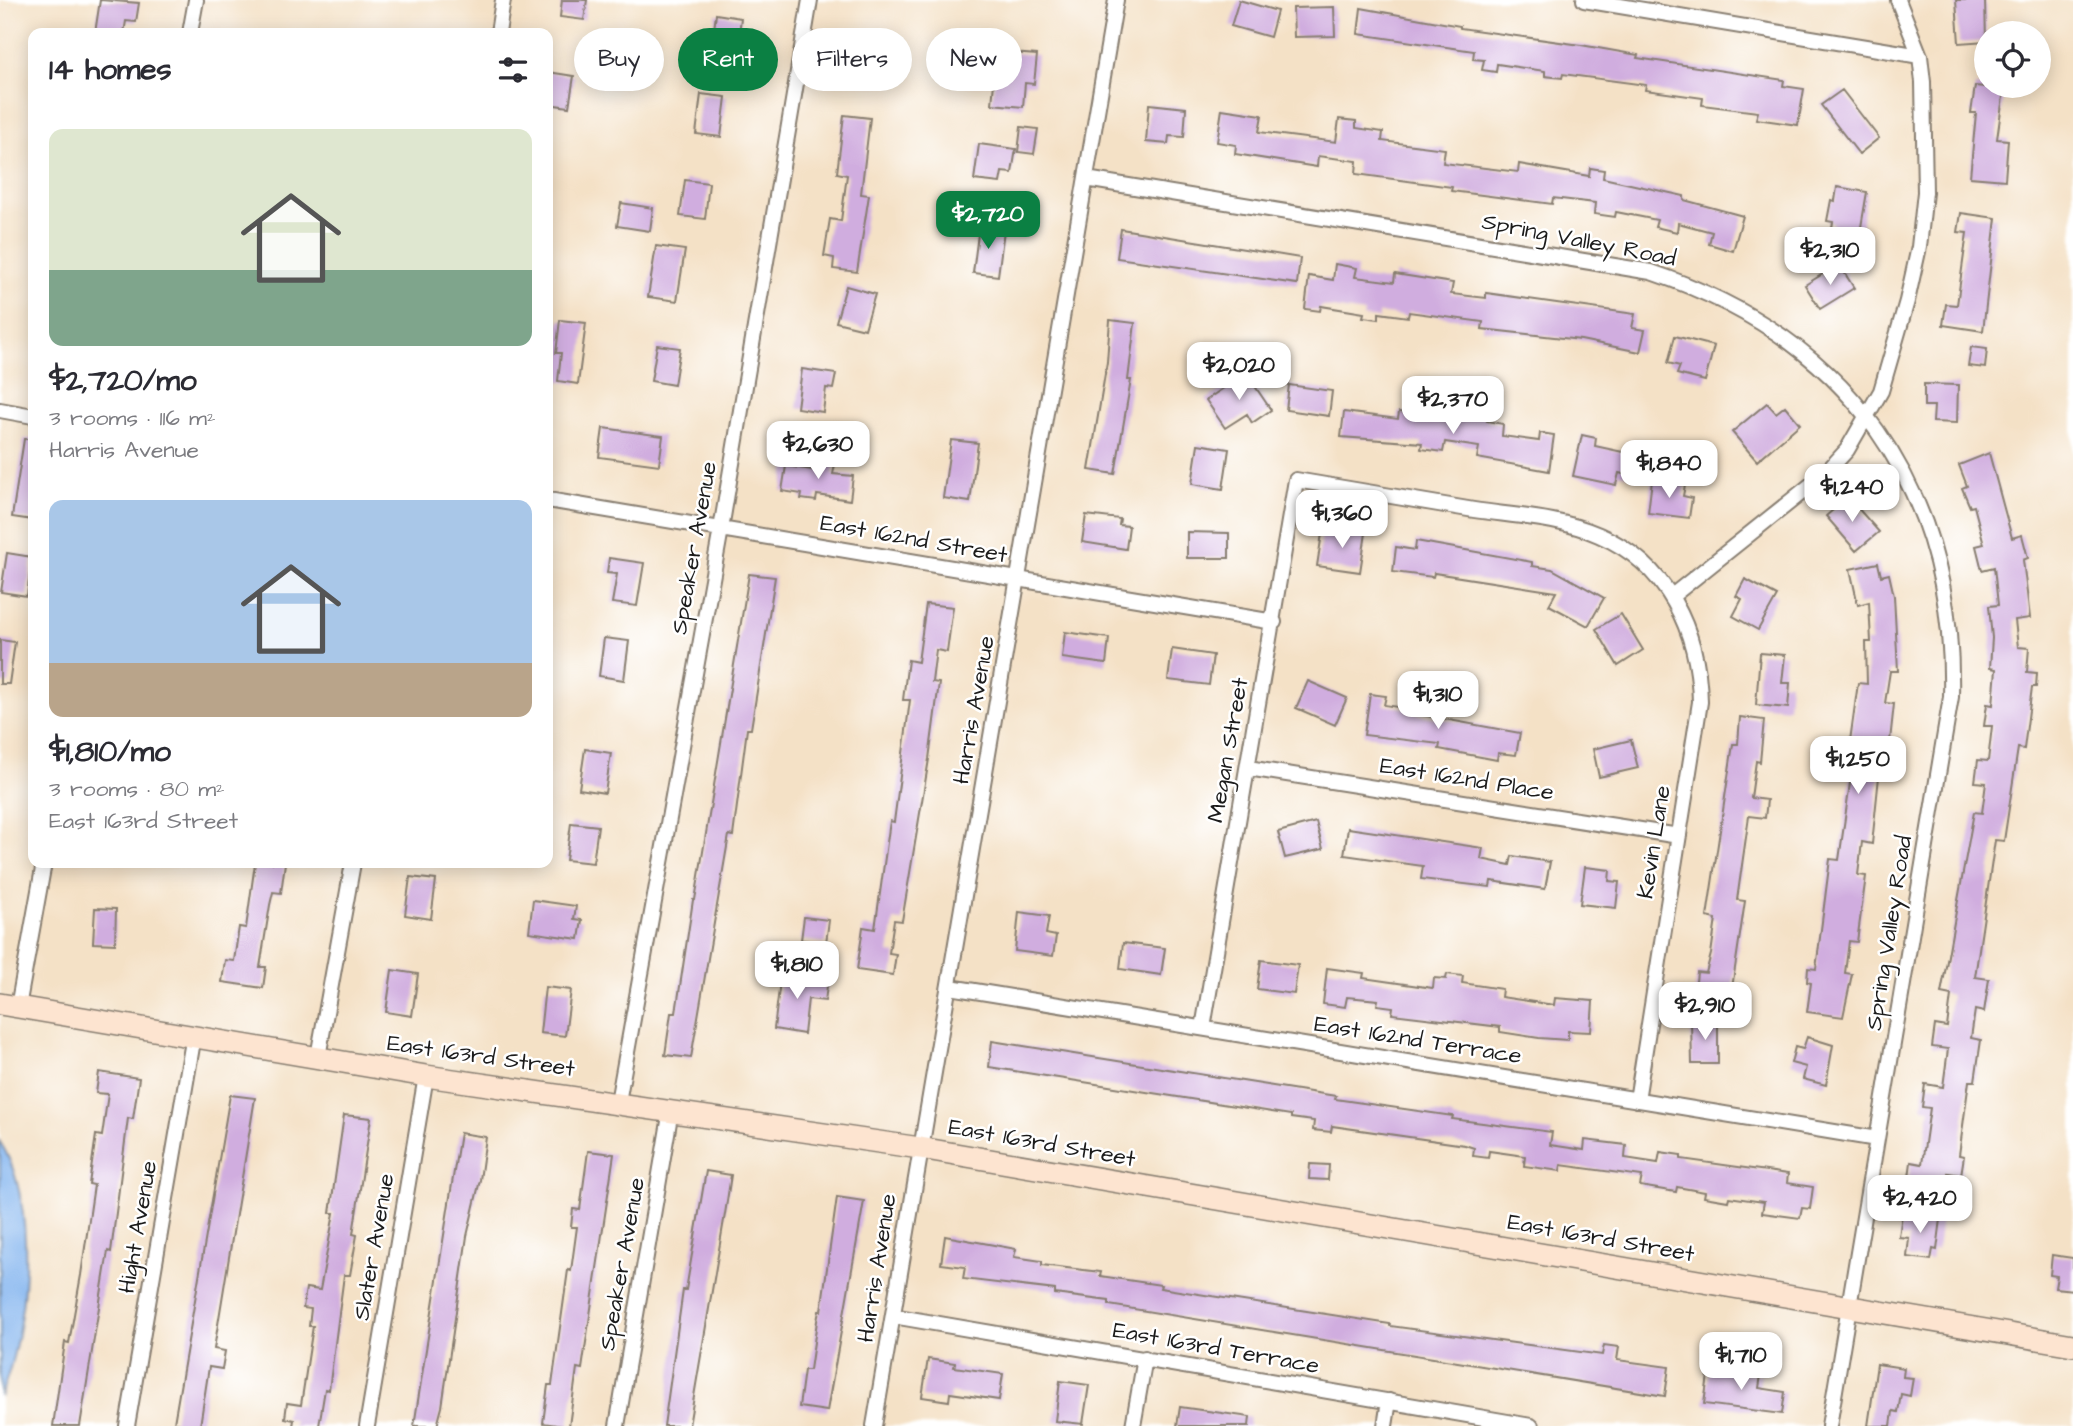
<!DOCTYPE html>
<meta charset="utf-8">
<style>
:root{--surface:#fff;--page:#f7f7f7;--text:#2b2b33;--muted:#7c7c81;--accent:#0b8043}
body{margin:0;font-family:"Architects Daughter",sans-serif;background:var(--page);color:var(--text);height:100vh;display:flex;flex-direction:column;font-size:26px;white-space:nowrap}
*{box-sizing:border-box;margin:0}
p{font-size:23px;color:var(--muted)}
.icon{flex:none;width:38px;height:38px;fill:none;stroke:currentColor;stroke-width:2;stroke-linecap:round;stroke-linejoin:round}
.map{position:relative;flex:1;overflow:hidden}
.details{position:absolute;left:28px;top:28px;width:525px;height:840px;display:flex;flex-direction:column;background:var(--surface);border-radius:14px;box-shadow:0 4px 18px #0003}
.details>*{flex:none}
.hud{position:absolute;left:574px;top:28px;width:665px;height:63px;display:flex;gap:14px}
.fabs{position:absolute;left:1974px;top:21px;display:grid;gap:14px}
.fabs a{display:grid;place-items:center;width:77px;height:77px;border-radius:50%;background:var(--surface);box-shadow:0 4px 18px #0003;font-size:35px}
.price{position:absolute;translate:-50% -60px;padding:0 16px;border-radius:14px;background:#fff;color:#222;font-size:23px;line-height:46px;filter:drop-shadow(0 2px 4px #0008)}
.price::after{content:'';position:absolute;left:50%;top:42px;width:21px;height:16px;margin-left:-10px;background:inherit;clip-path:polygon(0 0,100% 0,50% 100%)}
.price.on{background:var(--accent);color:#fff}
ul{padding:0;list-style:none}
li{display:grid;align-content:center;gap:14px;height:371px;padding:0 21px}
li span{display:grid;place-items:center;height:217px;border-radius:14px;color:#555}
li>.icon{margin-inline-start:auto}
span .icon{width:126px;height:126px;fill:#fffc;stroke-width:1}
li b{font-size:30px}
h2{display:flex;justify-content:space-between;align-items:center;height:84px;padding:0 21px;font-size:30px}
.pill{padding:0 24px;border-radius:32px;background:var(--surface);box-shadow:0 4px 18px #0003;font-size:24px;line-height:63px}
.pill.on{background:var(--accent);color:#fff}
.map>svg:first-child{display:block}
.water{fill:#81b3ee;stroke:#4e6885;stroke-width:2}
.building{fill:#d0addf}
.lines{fill:none;stroke-linecap:round;stroke-linejoin:round}
.street-casing{stroke:#887e71;stroke-width:18}
.secondary-casing{stroke:#887e71;stroke-width:24}
.street{stroke:#fff;stroke-width:14}
.secondary{stroke:#fde4d0;stroke-width:21}
.labels{text-anchor:middle;dominant-baseline:central;stroke-width:5;stroke-linejoin:round;paint-order:stroke}
.street-label{font-size:23px;fill:#1c1c1c;stroke:#fff}
</style>
<div class="map">
<svg width="2073" height="1426" viewBox="0 0 2073 1426">
<rect width="100%" height="100%" fill="#fff"/>
<filter id="ink" filterUnits="userSpaceOnUse"><feTurbulence type="fractalNoise" baseFrequency=".0143" numOctaves="2"/><feDisplacementMap in="SourceGraphic" scale="14" xChannelSelector="R" yChannelSelector="G"/><feConvolveMatrix kernelMatrix="1 2 1 2 8 2 1 2 1" color-interpolation-filters="sRGB"/></filter>
<filter id="wash" filterUnits="userSpaceOnUse"><feTurbulence type="fractalNoise" baseFrequency=".00686" numOctaves="4" result="noise"/><feDisplacementMap in="SourceGraphic" scale="28" xChannelSelector="R" yChannelSelector="G"/><feGaussianBlur stdDeviation="1.57" result="paint"/><feColorMatrix in="noise" values="0 0 0 0 0 0 0 0 0 0 0 0 0 0 0 0 0 1.4 0 .05"/><feComposite in="paint" operator="in"/></filter>
<g filter="url(#wash)">
<rect width="100%" height="100%" fill="#f4e1c6"/>
<path class="water" d="M0,1142c40,62 27,191 0,255z"/>
<g id="blocks">
<path class="building" d="M100,0l39,3 -3,19 -10,-1 -2,12h-29z
M562,0h25l-3,20 -24,-3z
M1239,0l38,11 -7,26 -39,-11z
M1956,0h29l1,41 -27,2z
M1334,7l1,29 -41,1 -1,-29z
M1361,8l99,18v2l121,17 57,10 -1,3 147,22 -1,6 21,3 -6,36 -42,-6 2,-7 -56,-7 1,-7 -58,-8 1,-5 -83,-11 -1,4 -17,-2v-5l-48,-7 -1,8 -14,-2 2,-10 -11,-1 1,-8 -116,-17z
M716,14l25,4 -6,46 -25,-3z
M861,31l26,4 -5,36 -26,-4z
M997,52l40,3 -3,29 -9,-1 -2,24 -31,-3z
M548,72l26,4 -5,31 -21,-3z
M1975,86l29,3 -7,50 11,1 -3,40 -35,-3 6,-64h-5z
M1842,90l37,48 -20,16 -38,-49z
M701,94l25,3 -5,40 -25,-3z
M1149,104l37,4 -2,29 -15,-1 -1,8 -22,-2z
M1222,109l40,6 -3,17 77,10 3,-23 17,2v7l27,4 -1,9 63,8 -2,14 75,9 1,-8 70,12 1,-8 14,2 -1,8 81,18v4l59,16 -10,35 -24,-7 3,-12 -34,-9 -1,9 -22,-5 2,-7 -41,-8 -1,5 -21,-3 1,-11 -42,-5 -1,6 -101,-13 1,-4 -96,-13 1,-13 -39,-5 -1,11 -82,-13 1,-9 -19,-3z
M844,115l26,3 -9,76 8,1 -12,77 -24,-3 1,-11 -10,-2 6,-37 11,2 6,-46 -10,-2z
M1021,127l17,2 -4,25 -16,-2z
M979,144l37,5 -4,24 -10,-1 -2,11 -26,-3z
M685,180l24,3 -4,36 -25,-3z
M1837,187l30,5 -8,47 -28,-5 2,-12 -6,-1 4,-21 4,1z
M621,203l32,5 -3,23 -33,-5z
M1961,213l35,5 -13,113 -40,-6 3,-21 11,1 10,-72 -9,-1z
M979,226l25,4 -6,46 -25,-3z
M1121,229l179,29 -3,26 -180,-26z
M656,246l29,4 -8,51 -29,-4z
M1335,264l22,4 -2,9 39,5 1,-8 58,9 -2,11 35,4v-5l149,21 -3,14 13,2 -5,22 -59,-12 -99,-11 1,-7 -74,-10 -1,5 -29,-4v6l-16,-2 1,-4 -43,-7 -1,5 -15,-2 4,-33 24,4z
M1839,264l15,24 -34,21 -15,-24z
M846,286l29,8 -10,35 -29,-7z
M560,320l26,3 -8,61 -20,-3 3,-28h-5z
M1110,320l25,3 -7,57h3l-16,94 -26,-4 18,-108z
M1675,336l39,10 -9,35 -28,-7 3,-8 -12,-3z
M657,345l23,3 -6,37 -23,-4z
M1971,347l16,2 -2,19 -17,-2z
M802,369l34,5 -3,15 -7,-1 -3,24 -26,-4z
M1246,373l25,37 -19,13 -5,-9 -22,14 -19,-28z
M1924,384l34,1 -1,38 -24,-1 1,-16h-10z
M1289,385l43,6 -3,25 -43,-6z
M1767,403l9,10 9,-7 15,18 -43,37 -25,-29z
M1344,412l54,7 1,-7 61,8v-3l12,1v-6l16,2 -1,7 16,3 -1,12 37,5 1,-8 14,2 -5,36 -72,-13 2,-11 -34,-5 -2,10 -22,-3 1,-6 -81,-6z
M603,428l60,8 -4,29 -60,-8z
M1582,435l14,3 -1,8 37,8 -5,21 -8,-2 -3,12 -43,-9z
M24,439h9v81l-21,-3z
M951,440l27,3 -8,59 -27,-4z
M1198,444l31,5 -6,40 -31,-5z
M1989,453l23,85 10,-3 6,23 -5,2 7,58 -15,2 3,27 11,1 -2,24 10,1 -1,14h-4l-8,62 -6,-1 -14,93 -9,-1 -20,137 14,2 -5,33 -9,-2 -4,28 10,2 -6,41h-6l-10,74 5,1 -3,19 -13,-2 -2,18 -38,-6 3,-23 11,2 8,-56 -8,-1 3,-23 18,3 5,-38 -16,-2 3,-22 12,2 4,-32 -10,-2 4,-21 29,-160 8,1 4,-30 -11,-1 3,-22 10,1 4,-35h-8l3,-22 6,1 3,-36 -6,-1 2,-30 -3,-32 9,-1 -4,-38 -12,3 -6,-24 8,-2 -10,-38 -4,1 -8,-19 5,-2 -8,-21z
M814,457l22,3 -3,14 20,2 -3,24 -33,-5 -1,6 -15,-2 1,-5 -20,-3 4,-25 27,4z
M1652,480l33,5 -2,11 9,2 -3,20 -41,-5z
M1848,497l31,35 -23,19 -30,-35z
M1086,515l34,4 -1,6 10,1 -3,23 -44,-7z
M1323,527l43,6 -6,39 -43,-6z
M1187,532l42,1v25h-42z
M1416,541l116,21v4l20,3 52,29 -16,28 -39,-21 7,-13 -122,-19 -1,4 -40,-5 3,-25 19,3z
M7,553l25,4 -5,39 -26,-4z
M609,558l35,5 -7,43 -25,-3 5,-29 -10,-1z
M1878,563l3,13 8,-2 5,22 4,75h-8l-5,32 9,1 -7,64 -7,-1 -8,77 -10,-2 -4,33 8,1 -9,66 -8,-1 -4,32 7,1 -9,43 -36,-5 4,-29 -4,-1 1,-14 8,1 14,-110 9,1 12,-84 -9,-1 5,-35 3,1 8,-58 9,1 -1,-42h5l-2,-40 -11,3 -8,-36z
M749,574l26,3 -24,152h-4l-14,107 -4,-1 -38,223 -26,-3 6,-42h5l17,-113h2z
M1745,579l32,17 -19,34 -25,-14 9,-17 -6,-3z
M926,604l27,3 -6,45 -11,-2 -4,32 7,1 -10,76 -27,162 -8,-1 -5,33 7,1 -3,21 -36,-5 6,-43 12,2 15,-108 4,1 16,-122h-7l5,-40 10,2z
M1621,614l22,36 -25,16 -22,-37z
M1065,632l44,6 -3,26 -44,-6z
M604,638l25,3 -5,39 -25,-4z
M0,640l15,2 -6,42h-9z
M1172,649l41,6 -4,30 -41,-5z
M1760,653l25,2 -3,28h8l-2,25 -32,-3z
M1308,681l39,17 -12,27 -39,-17z
M1370,694l16,2 -2,9 28,4 -1,4 109,20 -4,22 -18,-2 -1,7 -58,-11 1,-5 -76,-9z
M1740,717l24,3 -4,42 -4,-1 -5,37 16,2 -2,18 -16,-2 -12,84 8,1 -14,94 -36,-4 2,-19 9,1 5,-19 5,-35 -9,-2 26,-173h5z
M1631,740l7,28 -39,9 -6,-28z
M585,749l26,4 -6,40 -26,-4z
M1316,822l7,27 -38,9 -7,-26z
M571,823l27,3 -5,37 -27,-3z
M1348,828l135,20 -2,11 29,6 2,-9 38,6 -5,27 -54,-8 -1,6 -69,-8 2,-13 -79,-11z
M255,863h30l-4,30 -8,-1 -3,13 -10,62h6l-3,21 -41,-6 3,-22 9,1 5,-34 7,1z
M1585,867l25,3 -1,11 10,1 -3,26 -36,-4z
M410,877l26,3 -5,39 -26,-4z
M533,900l43,6 -2,13 8,1 -3,19 -50,-7z
M95,908l21,1 -1,35 -22,-1z
M1019,912l30,4 -3,18 10,2 -3,20 -38,-5z
M804,917l25,3 -3,23 -25,-3z
M1123,943l42,5 -4,27 -41,-6z
M1261,960l37,5 -4,29 -37,-5z
M1327,968l37,5 -1,5 70,10 1,-10 12,1 1,-5 16,2 -1,7 40,6 -1,8 53,8 1,-7 38,3 -2,31 -23,-1v9l-29,-2 -39,-6v-5l-108,-13 1,-7 -16,-2 1,-5 -31,-3 -2,10 -22,-3z
M392,970l26,4 -6,42 -26,-4z
M781,973l47,6 -3,22 -17,-2 -4,35 -30,-5z
M545,987l26,3 -6,46 -25,-3z
M1691,1020h27v44h-26z
M1807,1037l26,8 -7,40 -23,-6 3,-12 -15,-4 4,-16 8,2z
M992,1041l344,55 -1,3 118,17 -1,3 100,13 -2,13 34,5 1,-10 41,5 -1,13 33,5 2,-11 21,3v4l107,15 -1,9 26,4 -3,22 -8,-1 -2,10 -38,-5 2,-11 -35,-5 -1,4 -24,-4 1,-5 -28,-5 -1,5 -36,-6 2,-10 -81,-11 -1,6 -36,-5 1,-10 -36,-5 -1,7 -15,-2 1,-8 -9,-3 -133,-19 -1,6 -18,-2 1,-9 -23,-3v-3l-302,-48z
M99,1072l40,6 -6,41 -5,-1 -17,134 -3,-1 -28,175h-27l12,-84 4,1 12,-68 13,-90 -5,-1 7,-49 6,1 6,-42 -12,-1z
M230,1095l25,3 -41,251 11,2 -3,18 -13,-2 -9,59h-7l-19,-3z
M344,1115l27,3 -18,116 4,1 -7,40h-6l-15,115 -4,-1 -6,37h-26l1,-6 -9,-2 2,-15 14,2 12,-79h-4l2,-17 -8,-1 3,-20 14,2 14,-77h-4z
M460,1133l26,4 -6,43 -13,56 -25,171 -5,19h-23z
M588,1151l26,3 -32,215 -5,-1 -8,58h-6l-20,-3 5,-38h4l16,-115 3,1 6,-44h-6l2,-18 7,1z
M1310,1164l19,1 -1,15 -19,-1z
M706,1171l25,4 -6,39 -36,212h-25l19,-136h3z
M837,1197l27,4 -37,210 -28,-4 5,-37h6l7,-49 2,-10h2z
M1902,1214l39,5 -4,31 -4,-1 -2,11 -24,-3 2,-19 -10,-1z
M945,1236l71,13 -2,8 28,4v4l59,7 -1,4 61,9 -1,3 230,36v2l212,29 2,-10 15,2 -2,13 52,7 -4,29 -556,-91v-4l-54,-7v-4l-92,-11 2,-12 -24,-3z
M2052,1255l21,3v32l-18,-2 2,-12 -7,-1z
M928,1359l27,4 -1,4 49,7 -4,26 -49,-7 -1,8 -27,-4z
M1877,1364l27,4 -1,9 10,1 -3,18 -9,-2 -3,18 -5,-1 -2,15h-23z
M1709,1368l52,7 -2,13 26,4 -3,22 -78,-10z
M1060,1381l29,4 -6,39 -28,-3z
M1180,1407l70,10 -1,9h-72z"/>
</g>
</g>
<g filter="url(#ink)">
<use href="#blocks" fill-opacity="0" stroke="#887e71" stroke-width="2"/>
<g class="lines">
<defs>
<path id="street" d="M1584,0l336,56
M190,33l6,-33
M498,33l5,-33
M1086,179l565,93c198,66 305,216 300,425l-122,729
M0,410l33,6
M548,500l726,122
M1672,596l154,-123 21,-23 34,-59 26,-90 12,-54 6,-55 -2,-110 -3,-26 -22,-56
M1248,768l431,68
M950,987l927,152
M18,1007l26,-144
M1203,1028l93,-548c59,10 119,20 178,30 41,6 87,8 125,25 68,29 100,96 101,167l-63,398
M318,1057l35,-194
M618,1102l103,-573 89,-529
M893,1316l638,110
M127,1426l67,-391
M367,1426l59,-350
M617,1426l54,-316
M874,1426l242,-1426
M1133,1426l12,-68
M1385,1426l4,-25"/>
<path id="secondary" d="M0,1004l426,72 494,72 1153,197"/>
</defs>
<use href="#street" class="street-casing"/>
<use href="#secondary" class="secondary-casing"/>
<use href="#street" class="street"/>
<use href="#secondary" class="secondary"/>
</g>
</g>
<g class="labels">
<g class="street-label">
<text transform="translate(1579 240) rotate(11)">Spring Valley Road</text>
<text transform="translate(914 539) rotate(10)">East 162nd Street</text>
<text transform="translate(694 548) rotate(-80)">Speaker Avenue</text>
<text transform="translate(974 710) rotate(-80)">Harris Avenue</text>
<text transform="translate(1228 750) rotate(-80)">Megan Street</text>
<text transform="translate(1467 779) rotate(9)">East 162nd Place</text>
<text transform="translate(1654 842) rotate(-81)">Kevin Lane</text>
<text transform="translate(1889 933) rotate(-81)">Spring Valley Road</text>
<text transform="translate(1418 1040) rotate(9)">East 162nd Terrace</text>
<text transform="translate(481 1056) rotate(8)">East 163rd Street</text>
<text transform="translate(1042 1143) rotate(10)">East 163rd Street</text>
<text transform="translate(138 1227) rotate(-80)">Hight Avenue</text>
<text transform="translate(1601 1238) rotate(10)">East 163rd Street</text>
<text transform="translate(374 1247) rotate(-80)">Slater Avenue</text>
<text transform="translate(622 1264) rotate(-80)">Speaker Avenue</text>
<text transform="translate(877 1268) rotate(-81)">Harris Avenue</text>
<text transform="translate(1216 1348) rotate(10)">East 163rd Terrace</text>
</g>
</g>
</svg>
<div class="fabs">
<a><svg class="icon" aria-label="locate" viewBox="0 0 24 24"><circle cx="12" cy="12" r="6"/><path d="M12 2v4M12 18v4M2 12h4M18 12h4"/></svg></a>
</div>
<b class="price on" style="left:988px;top:251px">$2,720</b>
<b class="price" style="left:1830px;top:287px">$2,310</b>
<b class="price" style="left:1239px;top:402px">$2,020</b>
<b class="price" style="left:1453px;top:436px">$2,370</b>
<b class="price" style="left:818px;top:481px">$2,630</b>
<b class="price" style="left:1669px;top:500px">$1,840</b>
<b class="price" style="left:1852px;top:524px">$1,240</b>
<b class="price" style="left:1342px;top:550px">$1,360</b>
<b class="price" style="left:1438px;top:731px">$1,310</b>
<b class="price" style="left:1858px;top:796px">$1,250</b>
<b class="price" style="left:797px;top:1001px">$1,810</b>
<b class="price" style="left:1705px;top:1042px">$2,910</b>
<b class="price" style="left:1920px;top:1235px">$2,420</b>
<b class="price" style="left:1741px;top:1392px">$1,710</b>
<div class="hud">
<a class="pill">Buy</a>
<a class="pill on">Rent</a>
<a class="pill">Filters</a>
<a class="pill">New</a>
</div>
<section class="details">
<h2>14 homes<svg class="icon" aria-label="filters" viewBox="0 0 24 24"><path d="M4 7h16M4 17h16"/><circle cx="9" cy="7" r="2"/><circle cx="15" cy="17" r="2"/></svg></h2>
<ul>
<li><span style="background:linear-gradient(#dfe7d0 65%,#7fa58c 0)"><svg class="icon" aria-label="home" viewBox="0 0 24 24"><path d="M3 11l9-7 9 7M6 9v11h12V9"/></svg></span><div><b>$2,720/mo</b><p>3 rooms · 116 m²</p><p>Harris Avenue</p></div></li>
<li><span style="background:linear-gradient(#a9c7e8 75%,#b9a48a 0)"><svg class="icon" aria-label="home" viewBox="0 0 24 24"><path d="M3 11l9-7 9 7M6 9v11h12V9"/></svg></span><div><b>$1,810/mo</b><p>3 rooms · 80 m²</p><p>East 163rd Street</p></div></li>
</ul>
</section>
</div>
